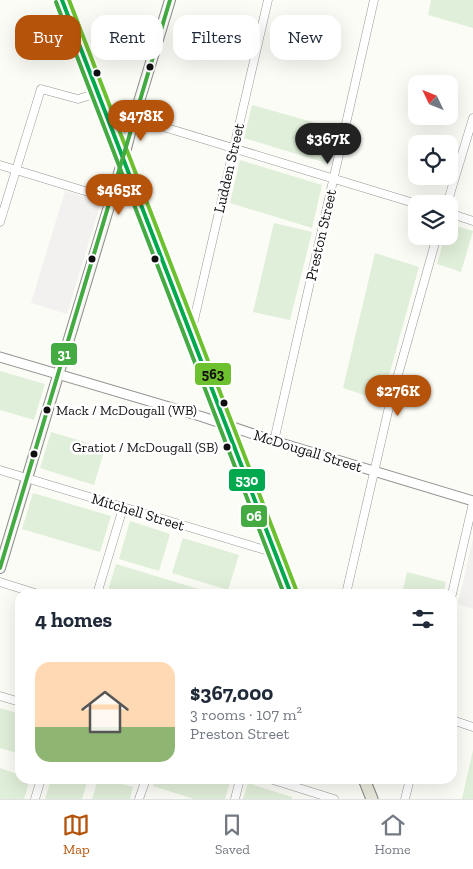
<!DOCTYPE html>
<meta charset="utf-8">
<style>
:root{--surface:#fff;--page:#f2f2f3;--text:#1f2937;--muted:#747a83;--line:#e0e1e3;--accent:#b45309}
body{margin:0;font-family:"Zilla Slab",serif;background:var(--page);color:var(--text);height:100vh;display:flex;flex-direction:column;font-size:19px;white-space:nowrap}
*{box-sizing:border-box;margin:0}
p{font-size:16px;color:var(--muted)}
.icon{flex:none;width:28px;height:28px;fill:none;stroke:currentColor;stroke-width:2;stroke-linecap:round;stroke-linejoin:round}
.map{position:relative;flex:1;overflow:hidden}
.sheet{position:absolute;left:15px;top:589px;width:442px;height:195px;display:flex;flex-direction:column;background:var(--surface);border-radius:15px;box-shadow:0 5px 20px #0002}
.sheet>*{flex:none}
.hud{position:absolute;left:15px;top:15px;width:444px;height:45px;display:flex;gap:10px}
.needle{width:32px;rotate:313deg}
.buttons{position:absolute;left:408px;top:75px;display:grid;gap:10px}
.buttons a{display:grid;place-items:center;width:50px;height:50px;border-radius:10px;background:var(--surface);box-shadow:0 5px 20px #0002;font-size:25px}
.price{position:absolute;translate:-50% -42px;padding:0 11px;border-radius:18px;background:var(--accent);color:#fff;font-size:16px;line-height:32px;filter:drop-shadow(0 1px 2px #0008)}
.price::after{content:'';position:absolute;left:50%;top:30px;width:15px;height:11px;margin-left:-8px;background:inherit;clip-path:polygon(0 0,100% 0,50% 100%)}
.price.on{background:#222;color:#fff}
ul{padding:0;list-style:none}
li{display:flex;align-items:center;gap:15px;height:125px;padding:0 20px}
li span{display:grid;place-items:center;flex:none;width:140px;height:100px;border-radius:15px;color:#555}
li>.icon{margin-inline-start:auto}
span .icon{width:60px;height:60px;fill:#fffc;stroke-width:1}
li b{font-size:21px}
h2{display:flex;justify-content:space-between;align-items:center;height:60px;padding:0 20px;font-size:21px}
.tag{padding:0 18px;border-radius:15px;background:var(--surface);box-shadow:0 5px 20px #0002;font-size:18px;line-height:45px}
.tag.on{background:var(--accent);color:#fff}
.tab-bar{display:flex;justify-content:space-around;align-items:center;height:70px;border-top:1px solid var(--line);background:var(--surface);font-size:14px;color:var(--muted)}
.tab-bar a{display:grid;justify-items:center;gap:2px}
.tab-bar .on{color:var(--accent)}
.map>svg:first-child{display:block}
.industrial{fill:#f3f0f0}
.green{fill:#e0efd9}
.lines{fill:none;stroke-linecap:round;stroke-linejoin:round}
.minor-casing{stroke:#969694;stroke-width:9}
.tertiary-casing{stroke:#969694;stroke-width:11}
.secondary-casing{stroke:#8c8d8a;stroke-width:12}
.primary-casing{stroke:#838481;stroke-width:13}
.minor{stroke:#fefffe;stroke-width:8}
.tertiary{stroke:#fefffe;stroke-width:9}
.secondary{stroke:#f2f4ed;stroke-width:10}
.primary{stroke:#eaebdc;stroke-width:11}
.bus-1-casing{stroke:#fff;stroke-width:8}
.bus-2-casing{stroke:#fff;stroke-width:8}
.bus-3-casing{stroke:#fff;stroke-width:8}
.bus-4-casing{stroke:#fff;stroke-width:8}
.bus-1{stroke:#00a94e;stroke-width:4}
.bus-2{stroke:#44aa42;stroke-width:4}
.bus-3{stroke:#6dc02e;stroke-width:4}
.bus-4{stroke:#44aa42;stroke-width:4}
.bus-dot{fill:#101010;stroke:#fff;stroke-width:2}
.labels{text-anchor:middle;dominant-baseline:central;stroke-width:5;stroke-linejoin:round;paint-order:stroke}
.bus-label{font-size:14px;fill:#101010;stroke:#fff;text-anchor:start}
.street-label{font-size:15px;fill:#101010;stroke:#fff}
.line-badge{stroke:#fff;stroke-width:2}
.badge-label{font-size:14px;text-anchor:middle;font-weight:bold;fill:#fff}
.pale-badge-label{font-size:14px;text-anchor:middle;font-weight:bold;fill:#111}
</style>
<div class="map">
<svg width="473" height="799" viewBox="0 0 473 799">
<rect width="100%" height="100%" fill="#fbfcf6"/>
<path class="industrial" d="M65,191l36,11 -34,112 -36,-11z
M473,539v70l-15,-5z"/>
<path class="green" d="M431,0h42v28l-45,-13z
M252,105l82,23 -8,35 -82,-25z
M240,160l82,25 -10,43 -82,-25z
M274,223l38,9 -22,88 -37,-8z
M449,224l24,7 -12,41 -24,-8 8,-28h4z
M375,253l44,14 -37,134 -39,-13z
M0,371l45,13 -11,36 -34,-10z
M51,432l54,16 -11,37 -54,-17z
M33,493l78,23 -11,36 -78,-23z
M130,521l40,13 -11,37 -40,-12z
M183,538l56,17 -11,35 -56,-17z
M116,564l99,30h-108z
M407,572l39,10 -3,12h-41z
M0,708l20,6v40l-20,-6z
M473,750v49h-11z
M0,768l20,7v4h10l-6,20h-24z
M51,779h37l-6,20h-37z
M98,779h7l28,8 -3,12h-38z
M155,779h76l-6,20h-31l-41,-13z
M248,783l44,14v2h-49z"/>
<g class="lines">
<defs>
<path id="minor" d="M134,118l283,86
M0,165l111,34
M447,204l26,-86
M449,213l24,8
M0,222l41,-133 37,10 20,-6
M191,333l77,-333
M274,441l100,-441
M0,470l275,83
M0,582l38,12
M97,594l26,-86
M346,594l43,-187 48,-171
M452,594l21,-91
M0,696l20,6
M452,720l21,7
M270,779l64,20
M35,799l6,-20
M139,799l7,-20
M235,799l5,-20
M405,799l5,-20"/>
<path id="tertiary" d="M0,357l203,60 71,24 199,60"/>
<path id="secondary" d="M0,568l123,-408 11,-42 36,-118"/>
<path id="primary" d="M62,0l229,594
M364,779l8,20"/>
</defs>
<use href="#minor" class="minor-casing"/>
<use href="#tertiary" class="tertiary-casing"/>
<use href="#secondary" class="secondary-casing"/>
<use href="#primary" class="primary-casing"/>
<use href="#minor" class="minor"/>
<use href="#tertiary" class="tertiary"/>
<use href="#secondary" class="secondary"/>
<use href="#primary" class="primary"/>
<defs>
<path id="bus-1" d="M62,0l229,594"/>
<path id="bus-2" d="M56,2l228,592"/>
<path id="bus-3" d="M69,0l228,592"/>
<path id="bus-4" d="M0,568l170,-568"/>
</defs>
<use href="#bus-1" class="bus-1-casing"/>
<use href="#bus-2" class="bus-2-casing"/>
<use href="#bus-3" class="bus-3-casing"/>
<use href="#bus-4" class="bus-4-casing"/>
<use href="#bus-1" class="bus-1"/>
<use href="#bus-2" class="bus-2"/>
<use href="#bus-3" class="bus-3"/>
<use href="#bus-4" class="bus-4"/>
</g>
<g class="bus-dot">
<circle cx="150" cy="67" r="4.5"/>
<circle cx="97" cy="73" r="4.5"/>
<circle cx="92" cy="259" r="4.5"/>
<circle cx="155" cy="259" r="4.5"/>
<circle cx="224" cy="403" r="4.5"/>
<circle cx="47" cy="410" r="4.5"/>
<circle cx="227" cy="447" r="4.5"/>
<circle cx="34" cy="454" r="4.5"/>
</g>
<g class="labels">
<g class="bus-label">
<text x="56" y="410">Mack / McDougall (WB)</text>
<text x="218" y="447" text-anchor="end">Gratiot / McDougall (SB)</text>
</g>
<g class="street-label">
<text transform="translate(229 168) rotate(-77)">Ludden Street</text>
<text transform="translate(321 235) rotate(-77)">Preston Street</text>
<text transform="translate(308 451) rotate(17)">McDougall Street</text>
<text transform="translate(138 512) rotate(17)">Mitchell Street</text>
</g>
</g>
<g class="line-badge">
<rect x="50" y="342" width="28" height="24" rx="5" fill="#44aa42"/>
<rect x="194" y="362" width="38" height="24" rx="5" fill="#6dc02e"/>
<rect x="228" y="468" width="38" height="24" rx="5" fill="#00a94e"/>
<rect x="240" y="504" width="28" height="24" rx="5" fill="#44aa42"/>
</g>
<g class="badge-label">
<text x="64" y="359">31</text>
<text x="247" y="485">530</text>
<text x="254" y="521">06</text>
</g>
<g class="pale-badge-label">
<text x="213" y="379">563</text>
</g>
</svg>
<div class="buttons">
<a><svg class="needle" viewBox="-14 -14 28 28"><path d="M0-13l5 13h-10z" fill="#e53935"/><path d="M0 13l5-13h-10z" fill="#747a83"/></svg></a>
<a><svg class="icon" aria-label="locate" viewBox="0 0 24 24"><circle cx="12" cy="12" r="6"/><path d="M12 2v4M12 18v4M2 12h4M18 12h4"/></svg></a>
<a><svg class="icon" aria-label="layers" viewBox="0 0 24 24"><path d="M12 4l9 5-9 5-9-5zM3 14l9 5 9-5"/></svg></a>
</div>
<b class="price" style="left:141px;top:142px">$478K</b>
<b class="price on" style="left:328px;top:165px">$367K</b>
<b class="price" style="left:119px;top:216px">$465K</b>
<b class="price" style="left:398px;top:417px">$276K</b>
<div class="hud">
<a class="tag on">Buy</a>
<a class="tag">Rent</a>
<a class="tag">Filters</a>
<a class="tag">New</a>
</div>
<section class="sheet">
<h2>4 homes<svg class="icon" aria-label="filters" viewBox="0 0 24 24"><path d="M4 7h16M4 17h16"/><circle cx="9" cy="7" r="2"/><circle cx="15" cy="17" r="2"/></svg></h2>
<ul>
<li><span style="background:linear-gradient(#ffd9b3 65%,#8fb573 0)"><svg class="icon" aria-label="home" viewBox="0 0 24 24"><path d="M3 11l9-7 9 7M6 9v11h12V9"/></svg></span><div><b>$367,000</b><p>3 rooms · 107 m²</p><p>Preston Street</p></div></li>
</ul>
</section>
</div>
<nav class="tab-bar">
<a class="on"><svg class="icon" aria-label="map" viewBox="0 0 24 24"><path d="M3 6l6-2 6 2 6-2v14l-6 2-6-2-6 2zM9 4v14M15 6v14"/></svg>Map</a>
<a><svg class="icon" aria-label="saved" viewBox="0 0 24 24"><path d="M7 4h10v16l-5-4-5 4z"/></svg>Saved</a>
<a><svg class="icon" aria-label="home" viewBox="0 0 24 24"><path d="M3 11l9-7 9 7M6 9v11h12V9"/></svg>Home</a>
</nav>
